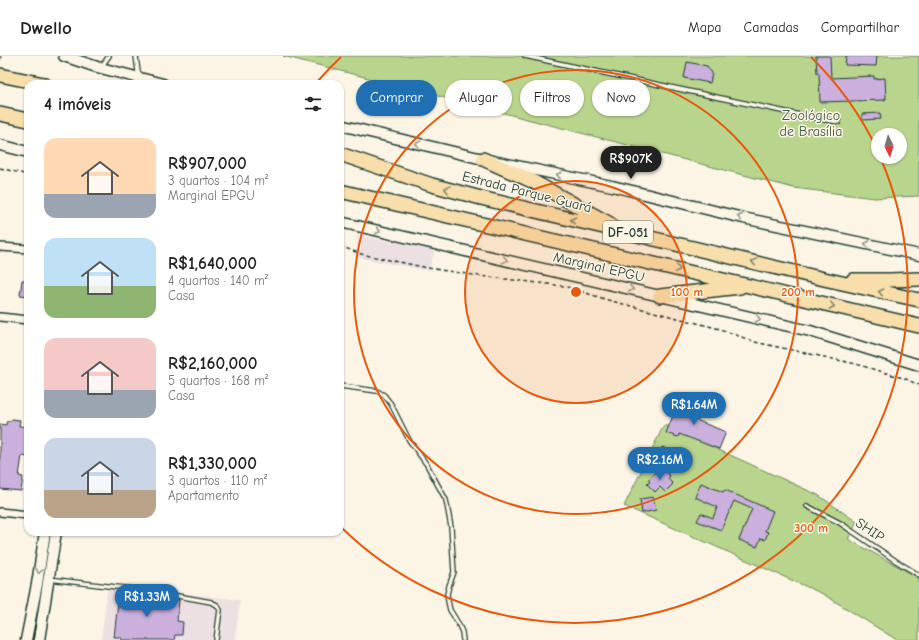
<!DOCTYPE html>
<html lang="pt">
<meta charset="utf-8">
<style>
:root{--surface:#fff;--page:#f2f2f2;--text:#222;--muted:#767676;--line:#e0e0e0;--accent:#1f6fb2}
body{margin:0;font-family:"Comic Neue",sans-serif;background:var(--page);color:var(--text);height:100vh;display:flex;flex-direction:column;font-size:15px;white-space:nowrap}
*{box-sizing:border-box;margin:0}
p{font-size:13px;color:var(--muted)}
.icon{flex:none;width:22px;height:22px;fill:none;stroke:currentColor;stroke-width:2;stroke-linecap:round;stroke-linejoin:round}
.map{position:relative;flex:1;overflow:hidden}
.panel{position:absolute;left:24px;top:24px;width:320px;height:456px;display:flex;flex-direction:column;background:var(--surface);border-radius:12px;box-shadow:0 1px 3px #0004}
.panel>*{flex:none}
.hud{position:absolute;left:356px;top:24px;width:380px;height:36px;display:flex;gap:8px}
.needle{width:26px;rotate:175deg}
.buttons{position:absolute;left:871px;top:72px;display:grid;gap:8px}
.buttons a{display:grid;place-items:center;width:36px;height:36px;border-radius:50%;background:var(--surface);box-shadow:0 1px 3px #0004;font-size:20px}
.price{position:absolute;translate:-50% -34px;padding:0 9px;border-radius:14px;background:var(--accent);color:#fff;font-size:13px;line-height:26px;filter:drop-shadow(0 1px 2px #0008)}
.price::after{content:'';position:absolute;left:50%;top:24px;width:12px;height:9px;margin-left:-6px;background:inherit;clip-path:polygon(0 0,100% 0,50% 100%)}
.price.current{background:#222;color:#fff}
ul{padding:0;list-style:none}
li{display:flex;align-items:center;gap:12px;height:100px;padding:0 20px}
li span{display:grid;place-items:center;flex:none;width:112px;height:80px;border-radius:12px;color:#555}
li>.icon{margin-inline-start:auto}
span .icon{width:48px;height:48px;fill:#fffc;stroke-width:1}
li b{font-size:17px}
h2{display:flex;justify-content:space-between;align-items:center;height:48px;padding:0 20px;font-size:17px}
.pill{padding:0 14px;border-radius:18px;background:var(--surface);box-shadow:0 1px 3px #0004;font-size:14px;line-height:36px}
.pill.current{background:var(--accent);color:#fff}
header{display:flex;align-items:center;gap:24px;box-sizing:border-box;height:56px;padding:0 20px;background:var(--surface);border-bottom:1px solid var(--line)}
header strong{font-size:19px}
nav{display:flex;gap:22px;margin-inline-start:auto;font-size:14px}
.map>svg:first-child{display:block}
.built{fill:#ede0e3}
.green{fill:#b9d48c;stroke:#6c8860;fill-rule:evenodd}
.building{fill:#cbb0de;stroke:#1f3d34}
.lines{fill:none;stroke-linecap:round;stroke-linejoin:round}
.lane-casing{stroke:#1f3d34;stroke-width:6}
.street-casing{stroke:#1f3d34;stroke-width:10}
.secondary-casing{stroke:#1f3d34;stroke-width:13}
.highway-casing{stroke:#1f3d34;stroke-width:16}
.path{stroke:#1f3d34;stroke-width:1.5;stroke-dasharray:4 3;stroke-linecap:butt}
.lane{stroke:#fcf5e5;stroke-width:3.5}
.street{stroke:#fcf5e5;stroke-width:7}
.secondary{stroke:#fcf5e5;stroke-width:10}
.highway{stroke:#f8deab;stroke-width:13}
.oneway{stroke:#8e998c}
.oneway2{stroke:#81856a}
.ring{fill:none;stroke:#e8590c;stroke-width:2}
.labels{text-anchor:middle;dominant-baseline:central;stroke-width:3;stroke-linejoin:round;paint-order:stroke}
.shield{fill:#fcf5e5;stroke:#617469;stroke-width:1}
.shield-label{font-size:13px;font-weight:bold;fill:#1f3d34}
.park-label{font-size:14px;fill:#3e5b46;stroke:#fcf5e5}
.street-label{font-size:14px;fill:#1f3d34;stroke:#fcf5e5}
.centre{fill:#e8590c;stroke:#fcf5e5;stroke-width:2}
.ring-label{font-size:12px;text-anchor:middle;font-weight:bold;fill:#e8590c;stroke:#fcf5e5;stroke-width:3;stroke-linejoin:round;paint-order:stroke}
</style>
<header>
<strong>Dwello</strong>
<nav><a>Mapa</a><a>Camadas</a><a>Compartilhar</a></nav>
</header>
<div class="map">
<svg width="919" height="584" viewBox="0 0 919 584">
<rect width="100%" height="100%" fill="#fcf5e5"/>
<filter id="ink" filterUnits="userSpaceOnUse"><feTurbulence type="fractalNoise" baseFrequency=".025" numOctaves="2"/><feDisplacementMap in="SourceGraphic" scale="8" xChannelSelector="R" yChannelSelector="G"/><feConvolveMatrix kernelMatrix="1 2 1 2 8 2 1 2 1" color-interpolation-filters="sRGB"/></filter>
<g filter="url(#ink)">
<path class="built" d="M357,179l78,15 -6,21 -74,-14 2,-10z
M108,528l132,16 -5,40h-134z"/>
<path class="green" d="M283,0h636v140l-45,2 -80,-10zM878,79h22v22h-22z
M664,369l154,70 39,27 -9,17 71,39v62h-22l-74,-46 -199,-88z"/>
<path class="building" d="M816,0h14l1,22 43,-2v3l11,-1 1,21h-2l1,1 -65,2 -1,-29h-2z
M846,0h31l-1,10 -31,-1z
M687,6l20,4 5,7 -2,10 -26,-5z
M880,57l1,6 -19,1v-6z
M22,224h6v16l-8,-1z
M681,340l16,6 -6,16 35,14 -7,17 -40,-15 -1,3 -12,-4z
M12,363l8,1 -1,6 9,1v30l-6,-1 -3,20 4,1 -2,14 -21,-2v-65l6,1 1,-4h4z
M662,391l5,2 -1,3 4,2 -2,6 -2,-1 -2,6 -6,-2 1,-2 -4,-1 3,-9 2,1z
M660,411l10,9 -2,3 5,5 -8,8 -5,-5 -5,5 -8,-8 3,-2 -2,-2z
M701,427l22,9 2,-2 48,21 -8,20 3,1 -3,8 -4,-2 -4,9 -18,-7 13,-31 -18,-8 -13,29 -24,-9 4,-8 12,5 4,-11 -22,-10z
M653,441l3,13 -14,3 -2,-14z
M119,537l20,2 6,-1h5l6,1 4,3 19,2 -2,21 6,1 -1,13h-7l-1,5h-53v-3h-7z"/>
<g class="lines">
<defs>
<path id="lane" d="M136,0l2,16 3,3
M525,0l289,62 25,4
M101,9l3,-2 5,-7
M340,330l37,5 7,4 7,9 18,36 18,25 19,35 5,27 3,45 -5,14 -2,8 1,7 2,9 8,13 4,9 1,8
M807,450l33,17 56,38 23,14
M49,523l101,12 61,11 6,3 3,5 -4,30"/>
<path id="street" d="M0,191l15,1 13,1
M0,261l28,3
M0,456l28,3"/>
<path id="secondary" d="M64,0l33,11 66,17
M340,69l143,34 129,27 131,32 176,37
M0,89l28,7
M340,166l320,74 150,35 109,34
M26,584l11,-56 8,-52
M39,584l17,-108"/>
<path id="highway" d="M0,19l44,9
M0,58l28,6
M340,98l92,31 49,13 343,81 95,21
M483,103l49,22 78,43
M340,135l409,95 170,40
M853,224h37l29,-1
M660,240l80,-9"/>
</defs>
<use href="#lane" class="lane-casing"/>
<use href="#street" class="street-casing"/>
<use href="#secondary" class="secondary-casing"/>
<use href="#highway" class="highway-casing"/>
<path class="path" d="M0,4l1,-4
M0,112l28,7
M340,190l21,8 67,14 52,8 84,10 44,14 112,29 35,13 101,22 50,15 13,6"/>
<use href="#lane" class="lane"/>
<use href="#street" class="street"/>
<use href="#secondary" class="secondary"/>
<use href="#highway" class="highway"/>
</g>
<defs><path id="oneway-chevron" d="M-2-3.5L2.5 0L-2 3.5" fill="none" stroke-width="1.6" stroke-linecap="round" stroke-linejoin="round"/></defs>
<g class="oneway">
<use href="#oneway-chevron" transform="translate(418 88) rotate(-167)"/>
<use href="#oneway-chevron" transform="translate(559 119) rotate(-168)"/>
<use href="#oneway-chevron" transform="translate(740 161) rotate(-167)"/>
<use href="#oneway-chevron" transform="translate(378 175) rotate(13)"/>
<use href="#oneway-chevron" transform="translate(867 188) rotate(-168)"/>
<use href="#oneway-chevron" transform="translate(505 204) rotate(13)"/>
<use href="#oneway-chevron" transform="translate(631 233) rotate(13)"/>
<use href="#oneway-chevron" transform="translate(758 263) rotate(13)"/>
<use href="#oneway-chevron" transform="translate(39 515) rotate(99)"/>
</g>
<g class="oneway2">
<use href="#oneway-chevron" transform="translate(447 133) rotate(-165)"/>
<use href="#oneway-chevron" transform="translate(573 164) rotate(-167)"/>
<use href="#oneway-chevron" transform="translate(754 206) rotate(-167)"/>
<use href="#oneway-chevron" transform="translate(678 213) rotate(13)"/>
<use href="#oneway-chevron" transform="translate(881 236) rotate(-167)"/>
<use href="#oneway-chevron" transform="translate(832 250) rotate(13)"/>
</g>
</g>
<circle cx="576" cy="236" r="111" fill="#e8590c" fill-opacity=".12"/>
<g class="ring">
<circle cx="576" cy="236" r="111"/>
<circle cx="576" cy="236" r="222"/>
<path d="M317 26A333 333 0 0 1 341 1M811 1A333 333 0 0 1 878 95M881 103A333 333 0 0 1 341 471"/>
</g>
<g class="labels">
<rect class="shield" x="603" y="165" width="50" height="22" rx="3"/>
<g class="shield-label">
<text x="628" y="176">DF-051</text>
</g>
<g class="park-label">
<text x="811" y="59">Zoológico<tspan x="811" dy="16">de Brasília</tspan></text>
</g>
<g class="street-label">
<text transform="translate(527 136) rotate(14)">Estrada Parque Guará</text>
<text transform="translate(599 211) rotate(13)">Marginal EPGU</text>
<text transform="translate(870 474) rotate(34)">SHIP</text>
</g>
</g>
<circle cx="576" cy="236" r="6" class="centre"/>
<g class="ring-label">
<text x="687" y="240">100 m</text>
<text x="798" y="240">200 m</text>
<text x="811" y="476">300 m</text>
</g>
</svg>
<div class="buttons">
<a><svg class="needle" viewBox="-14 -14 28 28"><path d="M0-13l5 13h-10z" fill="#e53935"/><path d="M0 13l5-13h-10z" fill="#767676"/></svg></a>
</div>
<b class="price current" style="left:631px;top:124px">R$907K</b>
<b class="price" style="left:694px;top:370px">R$1.64M</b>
<b class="price" style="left:660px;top:425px">R$2.16M</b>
<b class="price" style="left:147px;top:562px">R$1.33M</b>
<div class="hud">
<a class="pill current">Comprar</a>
<a class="pill">Alugar</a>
<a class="pill">Filtros</a>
<a class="pill">Novo</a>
</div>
<section class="panel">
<h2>4 imóveis<svg class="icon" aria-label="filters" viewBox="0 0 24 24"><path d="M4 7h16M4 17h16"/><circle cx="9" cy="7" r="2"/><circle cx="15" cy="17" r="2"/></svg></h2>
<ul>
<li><span style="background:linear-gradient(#ffd9b3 70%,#9aa5b1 0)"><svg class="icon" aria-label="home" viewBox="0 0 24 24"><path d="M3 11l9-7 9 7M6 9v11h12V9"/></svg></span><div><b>R$907,000</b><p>3 quartos · 104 m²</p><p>Marginal EPGU</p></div></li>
<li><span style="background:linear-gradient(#bfe0f5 60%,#8fb573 0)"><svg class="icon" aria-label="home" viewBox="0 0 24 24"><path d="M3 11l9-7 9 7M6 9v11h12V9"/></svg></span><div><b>R$1,640,000</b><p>4 quartos · 140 m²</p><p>Casa</p></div></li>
<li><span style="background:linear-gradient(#f6c9c9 65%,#9aa5b1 0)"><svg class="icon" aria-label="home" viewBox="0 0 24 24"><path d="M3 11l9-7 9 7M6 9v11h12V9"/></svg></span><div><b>R$2,160,000</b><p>5 quartos · 168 m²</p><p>Casa</p></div></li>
<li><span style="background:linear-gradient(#c9d6e8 65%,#b9a48a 0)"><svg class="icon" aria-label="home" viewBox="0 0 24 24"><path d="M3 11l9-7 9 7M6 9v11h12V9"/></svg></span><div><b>R$1,330,000</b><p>3 quartos · 110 m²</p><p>Apartamento</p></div></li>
</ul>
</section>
</div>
